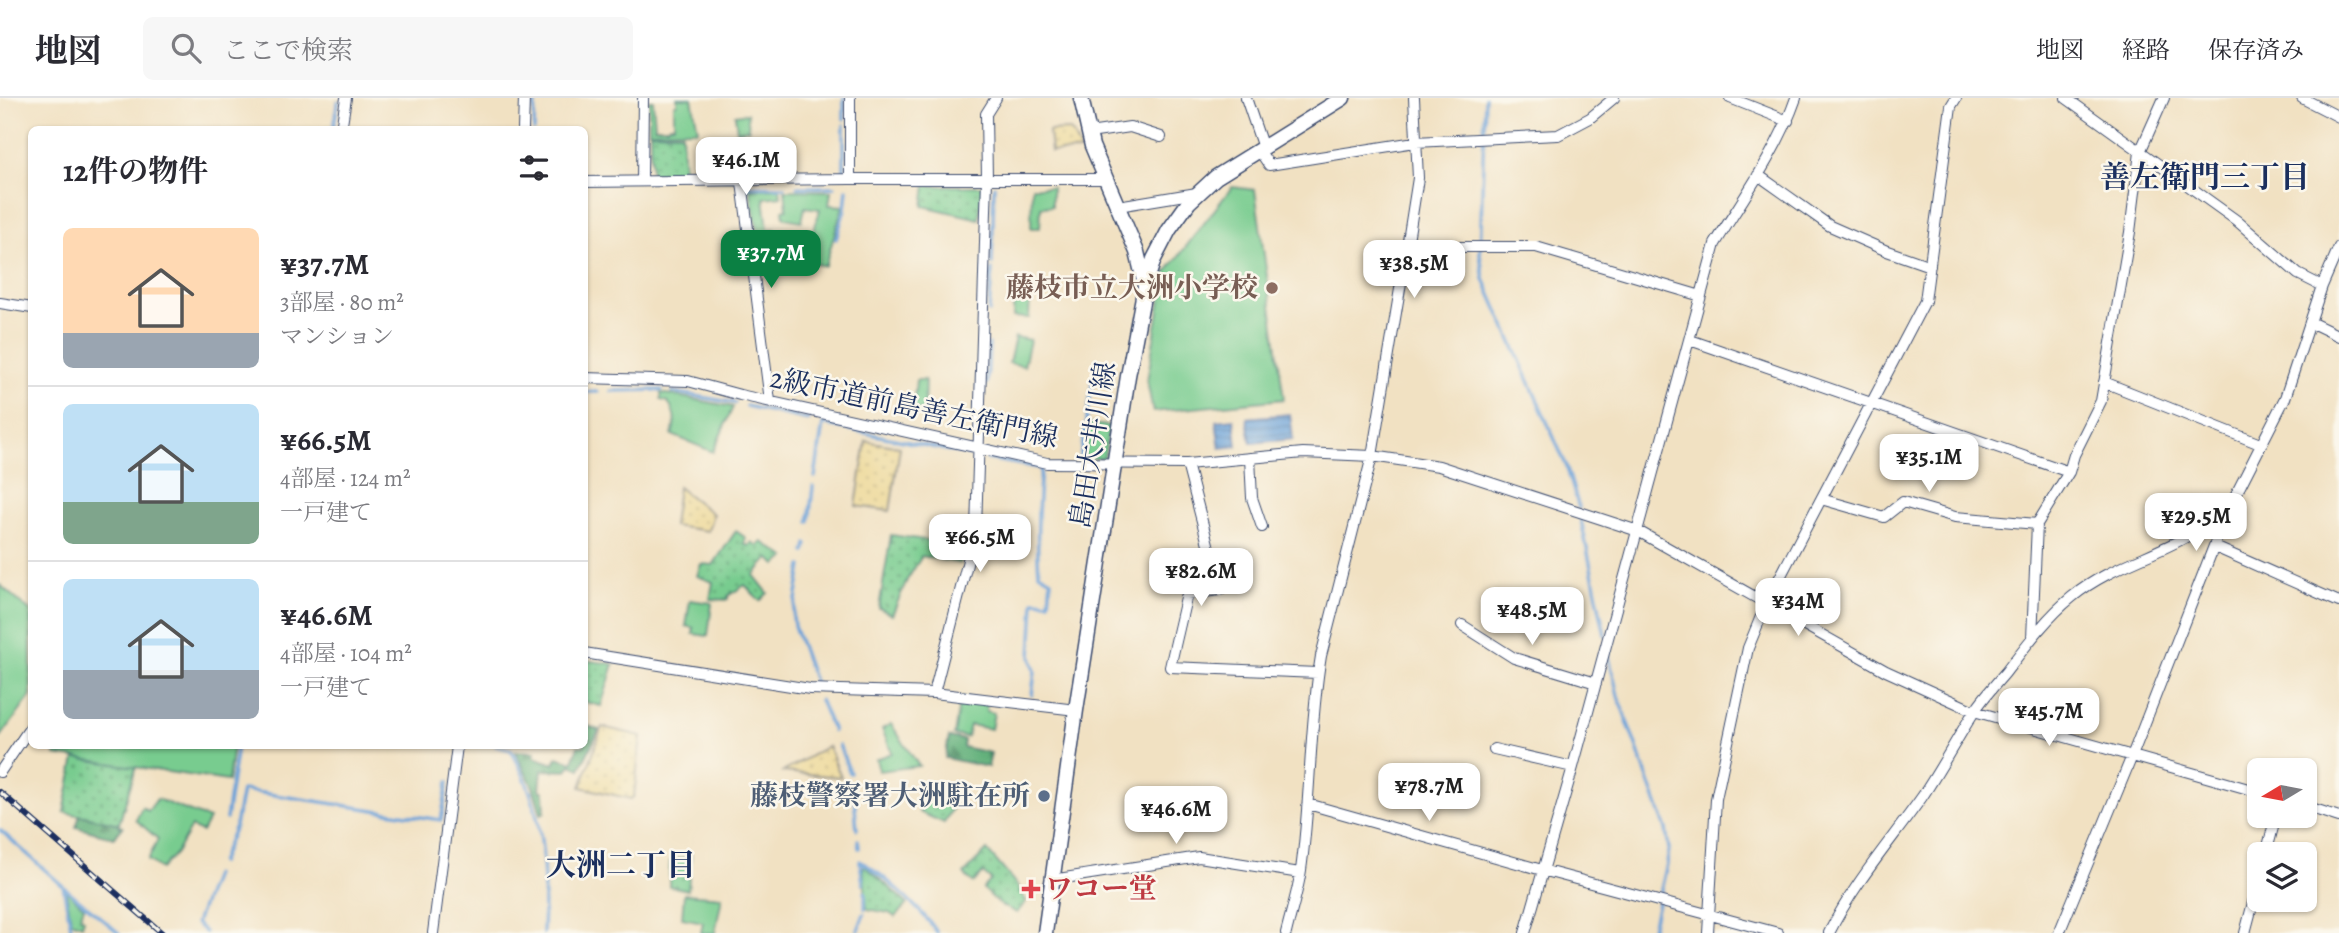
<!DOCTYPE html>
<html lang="ja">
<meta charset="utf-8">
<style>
:root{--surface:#fff;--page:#f7f7f7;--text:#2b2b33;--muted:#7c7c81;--line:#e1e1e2;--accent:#0b8043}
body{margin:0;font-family:Alegreya,"Noto Serif JP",serif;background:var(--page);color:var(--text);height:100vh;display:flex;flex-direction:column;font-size:26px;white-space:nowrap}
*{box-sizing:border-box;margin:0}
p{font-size:23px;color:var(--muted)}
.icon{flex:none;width:38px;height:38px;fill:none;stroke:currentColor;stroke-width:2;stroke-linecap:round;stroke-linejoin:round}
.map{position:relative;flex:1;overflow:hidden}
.drawer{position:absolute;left:28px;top:28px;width:560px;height:623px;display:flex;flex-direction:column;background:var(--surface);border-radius:10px;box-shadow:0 2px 5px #0004}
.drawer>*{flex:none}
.needle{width:46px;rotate:260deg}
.tools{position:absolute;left:2247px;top:660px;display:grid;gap:14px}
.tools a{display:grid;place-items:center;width:70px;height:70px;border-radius:10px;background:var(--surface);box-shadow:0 2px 5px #0004;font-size:35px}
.price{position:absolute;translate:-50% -60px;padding:0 16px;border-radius:14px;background:#fff;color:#222;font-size:23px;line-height:46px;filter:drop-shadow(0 2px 4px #0008)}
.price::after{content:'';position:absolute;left:50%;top:42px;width:21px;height:16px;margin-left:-10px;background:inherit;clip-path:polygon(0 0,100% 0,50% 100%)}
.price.selected{background:var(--accent);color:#fff}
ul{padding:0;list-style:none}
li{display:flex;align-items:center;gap:21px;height:175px;padding:0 35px}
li+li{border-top:2px solid var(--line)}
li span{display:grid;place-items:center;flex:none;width:196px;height:140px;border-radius:10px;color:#555}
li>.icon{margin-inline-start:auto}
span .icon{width:84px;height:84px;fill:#fffc;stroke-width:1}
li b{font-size:30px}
h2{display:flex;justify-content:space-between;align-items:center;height:84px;padding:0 35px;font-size:30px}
header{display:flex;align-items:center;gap:42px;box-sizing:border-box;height:98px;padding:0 35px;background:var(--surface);border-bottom:2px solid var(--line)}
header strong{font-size:33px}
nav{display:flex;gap:38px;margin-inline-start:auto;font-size:24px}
.search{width:490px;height:63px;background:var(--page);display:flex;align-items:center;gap:18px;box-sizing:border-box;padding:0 24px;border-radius:10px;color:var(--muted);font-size:26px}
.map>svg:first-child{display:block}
.grass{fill:url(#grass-dots);stroke:#4a7e76;stroke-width:2}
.forest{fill:url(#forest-firs);stroke:#3e706c;stroke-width:2}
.sand{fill:url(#sand-dots);stroke:#84847e;stroke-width:2}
.garden{fill:#78cc8f;stroke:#4a7e76;stroke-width:2}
.water{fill:url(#water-rules);stroke:#42689b;stroke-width:2}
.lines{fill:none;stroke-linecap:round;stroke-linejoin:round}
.stream{stroke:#6aa1d8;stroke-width:3.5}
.street-casing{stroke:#3b4a6d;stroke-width:12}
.secondary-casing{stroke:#3b4a6d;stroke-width:17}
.street{stroke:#fff;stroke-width:10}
.secondary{stroke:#fff;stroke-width:14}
.rail-casing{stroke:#1b2f5e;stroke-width:6}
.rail{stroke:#fbf7ec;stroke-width:3.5;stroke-dasharray:10;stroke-linecap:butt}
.education-dot{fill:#8d6e63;stroke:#fbf7ec;stroke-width:2.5}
.service-dot{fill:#5c6f8a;stroke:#fbf7ec;stroke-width:2.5}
.health-dot{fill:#e0444e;stroke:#fbf7ec;stroke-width:2.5}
.labels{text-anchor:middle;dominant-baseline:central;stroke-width:5;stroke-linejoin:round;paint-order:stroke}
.education-label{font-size:28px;font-weight:bold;fill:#785e54;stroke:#fbf7ec;text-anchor:end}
.street-label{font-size:28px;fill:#1b2f5e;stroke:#fbf7ec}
.service-label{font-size:28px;font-weight:bold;fill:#4e5e75;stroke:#fbf7ec;text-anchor:end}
.health-label{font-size:28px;font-weight:bold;fill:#be3a42;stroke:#fbf7ec;text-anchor:start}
.neighbourhood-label{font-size:30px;font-weight:bold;fill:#1b2f5e;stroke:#fbf7ec}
</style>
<header>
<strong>地図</strong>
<div class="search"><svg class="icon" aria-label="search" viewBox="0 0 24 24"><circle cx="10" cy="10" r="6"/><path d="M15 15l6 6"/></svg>ここで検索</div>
<nav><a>地図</a><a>経路</a><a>保存済み</a></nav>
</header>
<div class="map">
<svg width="2339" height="835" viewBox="0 0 2339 835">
<defs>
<pattern id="grass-dots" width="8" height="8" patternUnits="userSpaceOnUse" patternTransform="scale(1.75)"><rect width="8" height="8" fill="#78cc8f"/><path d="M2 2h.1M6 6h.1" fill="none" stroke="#62a678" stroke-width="1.8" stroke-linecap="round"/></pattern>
<pattern id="forest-firs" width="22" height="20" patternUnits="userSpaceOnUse" patternTransform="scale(1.75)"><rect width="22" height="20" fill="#62b07a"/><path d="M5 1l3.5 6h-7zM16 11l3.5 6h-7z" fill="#509067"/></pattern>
<pattern id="sand-dots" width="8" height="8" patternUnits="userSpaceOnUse" patternTransform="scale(1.75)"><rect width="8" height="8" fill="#eeda9e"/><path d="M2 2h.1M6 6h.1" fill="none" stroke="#ccbb8a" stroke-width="1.8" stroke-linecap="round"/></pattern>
<pattern id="water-rules" width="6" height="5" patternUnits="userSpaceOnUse" patternTransform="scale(1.75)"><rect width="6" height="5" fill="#6aa1d8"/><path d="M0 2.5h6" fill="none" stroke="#5684b2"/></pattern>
</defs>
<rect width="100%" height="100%" fill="#fbf7ec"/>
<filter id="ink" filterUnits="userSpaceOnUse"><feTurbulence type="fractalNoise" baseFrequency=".0143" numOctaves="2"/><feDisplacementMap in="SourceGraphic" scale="14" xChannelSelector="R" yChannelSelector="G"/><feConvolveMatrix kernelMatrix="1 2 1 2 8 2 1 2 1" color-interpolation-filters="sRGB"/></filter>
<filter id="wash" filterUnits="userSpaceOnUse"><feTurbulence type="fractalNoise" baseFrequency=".00686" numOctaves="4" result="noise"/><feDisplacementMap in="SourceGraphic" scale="28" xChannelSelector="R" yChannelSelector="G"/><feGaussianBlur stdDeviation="1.57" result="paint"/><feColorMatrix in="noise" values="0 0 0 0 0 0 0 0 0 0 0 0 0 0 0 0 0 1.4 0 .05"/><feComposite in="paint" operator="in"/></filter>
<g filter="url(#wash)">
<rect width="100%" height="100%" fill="#f1e1c2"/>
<path class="grass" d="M650,34l32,1 2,42 -33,-1z
M926,88h56l-3,33 -56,-13z
M1088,326l21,2 -5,32h-21z
M736,433l10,7 -2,6 5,2 3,-4 6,4 4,-4 24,15 -10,8 -7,-7 -15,17 14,18 -8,8 -15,-16 -17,11v4l-18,-1 3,-17 -16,-6 4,-12 12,1z
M891,437l75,11 -6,17 -38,-7 -15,24 -15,35 -13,-7z
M584,562l30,4 -13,42 -16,-4z
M75,660l61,9 -17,57 -55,-12z
M931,693l24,13 -11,19 -25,-11z
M987,752l29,34 10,17 -9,12 -15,-7 -19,-17 8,-9 -8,-7 -10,10 -9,-9z
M691,757l-3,35 -19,-4 1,-25z
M866,768l41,38 -12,13 -6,-4 -22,-4 -4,-42z"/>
<path class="forest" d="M585,627l14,5 -19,39 -9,-4 -5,6 -24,-1 -2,20 4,2 1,20 -4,2 -8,-27 -18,-36 20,1 -1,5 20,7 3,-7 16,5 5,-16h6z
M949,639l15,3 -1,7 28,6 -3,14 -43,-9z
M80,717l39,9v2l4,1 -9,11 -38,-11z"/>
<path class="sand" d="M1069,32l4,4 7,17 -29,1 -2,-21z
M866,343l34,6 -10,64 -34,-5z
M678,389l35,27 -5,17 -35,-5z
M602,629l39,9 -7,60 -3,3 -50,-12z
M828,648l13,31 -58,-5z"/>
<path class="garden" d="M677,0h15l6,32 -49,1v-31h4l2,27h13l1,-2h5v-21h3z
M747,15l2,16 -12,2 -2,-16z
M756,47l2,28 -28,2 -2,-28z
M1032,89h20v19l-11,1 -1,21h-9z
M1232,89l23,3 29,209 -131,13 -6,-31 18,-107z
M780,90l1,8 -17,2 4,31h8l-1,6h-4l-1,12 14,3 -1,11 -20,-1 -13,-71z
M785,92l46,1 -2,14 14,1 -18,60 -17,-4v-16l-4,-1 3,-15h7l6,-21 -15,-2 -3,14 -18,-3 -1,-8 4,-1z
M1014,194h16l-1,26 -16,-1z
M1015,239l15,3 -6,26 -15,-3z
M916,282h9l-1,30h-11z
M661,295l72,14 -20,45 -41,-17c4,-14 4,-21 -4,-33l-7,-2z
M0,487l31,27v84l-31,42z
M690,502l22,3 -4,33 -15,-2 1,-6 -8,-2z
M960,600l27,5 -1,8 8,2 -3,16 -21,-4 -3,12 -13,-2z
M891,626l28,42 -40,5 -3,-12 16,-6 -10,-24z
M56,648h177l-5,35 -173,-26z
M157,701l52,20 -7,13 -11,-5 -15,26 -15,16 -13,-9 10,-21 -22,-19 6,-13 6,4z
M66,792l18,17 -4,10 4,2 -2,6 -11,-4z
M684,796l38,3 -7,36h-14l2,-11 -21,-4z"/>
<path class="water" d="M1290,316l3,25 -42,4 -4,-25z
M1234,321l3,27 -17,2 -4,-27z"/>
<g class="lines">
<path class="stream" d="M1485,0l-5,157 4,24 82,186 13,43
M844,21v-21
M844,27v48
M333,32l5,-28
M534,32l1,-32
M797,89h37
M747,91v-3l38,1
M836,141l9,-30 2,-20
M992,166l2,-78
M989,214l3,-42
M987,285l2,-39
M611,293l51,-1
M584,294h14
M673,294l62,11
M746,308l63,14
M1080,360l13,-77
M987,361l54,9c-3,35 -5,70 -2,105l12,7 -2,22 -15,-1 -3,56 4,14 -3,24
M815,379l8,-53 147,31
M1580,417l25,120
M809,424l4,-35
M805,454l2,-8
M802,468l-9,51 1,9 21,58
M1608,555l10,43 48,133 3,20 -2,15 -16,69
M820,602l13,31
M839,647l11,28
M496,648l15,4c34,60 35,116 32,183
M853,687l4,44
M226,721l11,-73
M0,732l63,56 9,47
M858,742l1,8
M860,763l3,23
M860,764c15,4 70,56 77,71
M220,765l15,-37 7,-36 199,30 7,-38
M64,789l55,46
M865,794v17
M858,832l6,-16
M205,834l-9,-9 18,-48"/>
</g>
</g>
<g filter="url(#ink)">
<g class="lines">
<defs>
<path id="street" d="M1246,0l17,50
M1730,0l58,23
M2066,0l170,122 62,54 24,12
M2302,0l37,19
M341,32l5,-32
M523,32l1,-32
M1089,35l41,-6 31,10
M1259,52l10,15 146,-23 143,-7 32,-17 24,-20
M1758,77l72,51 57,25 43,15
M850,81v-81
M642,83l1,-83
M584,84l266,-3h257
M742,84l28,219
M1118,108l79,-13
M1407,149h129l165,49
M0,205l32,5
M2310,224l29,14
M1690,242l379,132
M584,280l104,3 52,14 307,68 140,1 116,-11 69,3 67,10 199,65 248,140 88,40 285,81
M2104,284l156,62
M1250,360l2,40 10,29
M1187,366l33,126 -33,4 -17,73 148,6
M1821,401l63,18 19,-15 52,15 82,7
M2215,449l124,55
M1462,527l52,33 82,25
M2032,540l5,-114 32,-52 5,-17 27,-54 29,-169 10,-80 24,-54
M584,555l226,36 124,4 142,17
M934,595l42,-164 11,-350 -1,-65 10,-16
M1494,651l79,18
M0,674l32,-47
M1308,706l234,66 236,63
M2305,708l34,11
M2266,756l10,-38
M1052,782l147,-23 101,16
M433,835l24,-187
M1286,835c5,-21 12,-42 15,-63 10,-71 8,-143 20,-214l51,-200 35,-209 11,-69 -4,-80
M1525,835l48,-166 142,-523c29,-47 63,-94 81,-146
M1708,835l8,-134 32,-151 19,-46 158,-301 26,-195 5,-8
M1829,835c25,-50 61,-91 93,-136 18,-27 33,-55 50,-82 9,-15 22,-29 33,-42 20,-26 41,-55 67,-76 47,-39 113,-46 155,-91
M2059,835l73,-177 96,-246 57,-112 37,-112 17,-39
M2245,835l14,-53"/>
<path id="secondary" d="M1081,0l11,48 45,106 8,33
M1045,835l31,-223 52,-334 17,-90 9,-27 15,-29 20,-28 27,-25 127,-79"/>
</defs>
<use href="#street" class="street-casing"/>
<use href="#secondary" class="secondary-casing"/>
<use href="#street" class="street"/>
<use href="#secondary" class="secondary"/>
<defs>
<path id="rail" d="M0,694l162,141"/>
</defs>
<use href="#rail" class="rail-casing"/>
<use href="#rail" class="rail"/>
</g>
</g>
<circle class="education-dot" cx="1272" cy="190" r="7"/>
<circle class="service-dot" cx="1044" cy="698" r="7"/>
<path class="health-dot" d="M1027.5 780.5h7v7h7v7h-7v7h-7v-7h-7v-7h7z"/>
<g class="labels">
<g class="education-label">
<text x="1258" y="190">藤枝市立大洲小学校</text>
</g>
<g class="street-label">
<text transform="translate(914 310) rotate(12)">2級市道前島善左衛門線</text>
<text transform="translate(1093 347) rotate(-81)">島田大井川線</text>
</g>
<g class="service-label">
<text x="1030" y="698">藤枝警察署大洲駐在所</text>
</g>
<g class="health-label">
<text x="1045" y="791">ワコー堂</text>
</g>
<g class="neighbourhood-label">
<text x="2205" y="79">善左衛門三丁目</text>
<text x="621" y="767">大洲二丁目</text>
</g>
</g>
</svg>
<div class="tools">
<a><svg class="needle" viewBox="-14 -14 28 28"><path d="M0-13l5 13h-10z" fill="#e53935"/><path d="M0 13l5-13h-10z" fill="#7c7c81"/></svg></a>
<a><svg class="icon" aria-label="layers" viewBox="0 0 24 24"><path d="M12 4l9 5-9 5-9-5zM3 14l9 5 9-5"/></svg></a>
</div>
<b class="price" style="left:746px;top:99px">¥46.1M</b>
<b class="price selected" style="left:771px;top:192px">¥37.7M</b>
<b class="price" style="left:1414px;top:202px">¥38.5M</b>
<b class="price" style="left:1929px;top:396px">¥35.1M</b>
<b class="price" style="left:2196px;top:455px">¥29.5M</b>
<b class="price" style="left:980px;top:476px">¥66.5M</b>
<b class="price" style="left:1201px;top:510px">¥82.6M</b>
<b class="price" style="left:1798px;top:540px">¥34M</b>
<b class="price" style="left:1532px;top:549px">¥48.5M</b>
<b class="price" style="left:2049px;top:650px">¥45.7M</b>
<b class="price" style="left:1429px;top:725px">¥78.7M</b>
<b class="price" style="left:1176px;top:748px">¥46.6M</b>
<section class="drawer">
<h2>12件の物件<svg class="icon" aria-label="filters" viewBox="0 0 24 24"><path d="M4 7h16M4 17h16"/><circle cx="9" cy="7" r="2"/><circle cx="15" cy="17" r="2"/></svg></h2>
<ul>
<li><span style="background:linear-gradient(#ffd9b3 75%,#9aa5b1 0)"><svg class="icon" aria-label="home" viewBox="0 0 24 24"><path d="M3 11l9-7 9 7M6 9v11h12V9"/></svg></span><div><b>¥37.7M</b><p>3部屋 · 80 m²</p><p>マンション</p></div></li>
<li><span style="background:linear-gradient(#bfe0f5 70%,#7fa58c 0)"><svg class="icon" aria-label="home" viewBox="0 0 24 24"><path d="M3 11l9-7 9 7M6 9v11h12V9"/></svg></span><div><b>¥66.5M</b><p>4部屋 · 124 m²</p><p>一戸建て</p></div></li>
<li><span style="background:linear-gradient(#bfe0f5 65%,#9aa5b1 0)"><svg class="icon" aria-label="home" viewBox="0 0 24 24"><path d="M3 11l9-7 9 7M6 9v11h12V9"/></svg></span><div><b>¥46.6M</b><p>4部屋 · 104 m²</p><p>一戸建て</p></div></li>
</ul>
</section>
</div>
